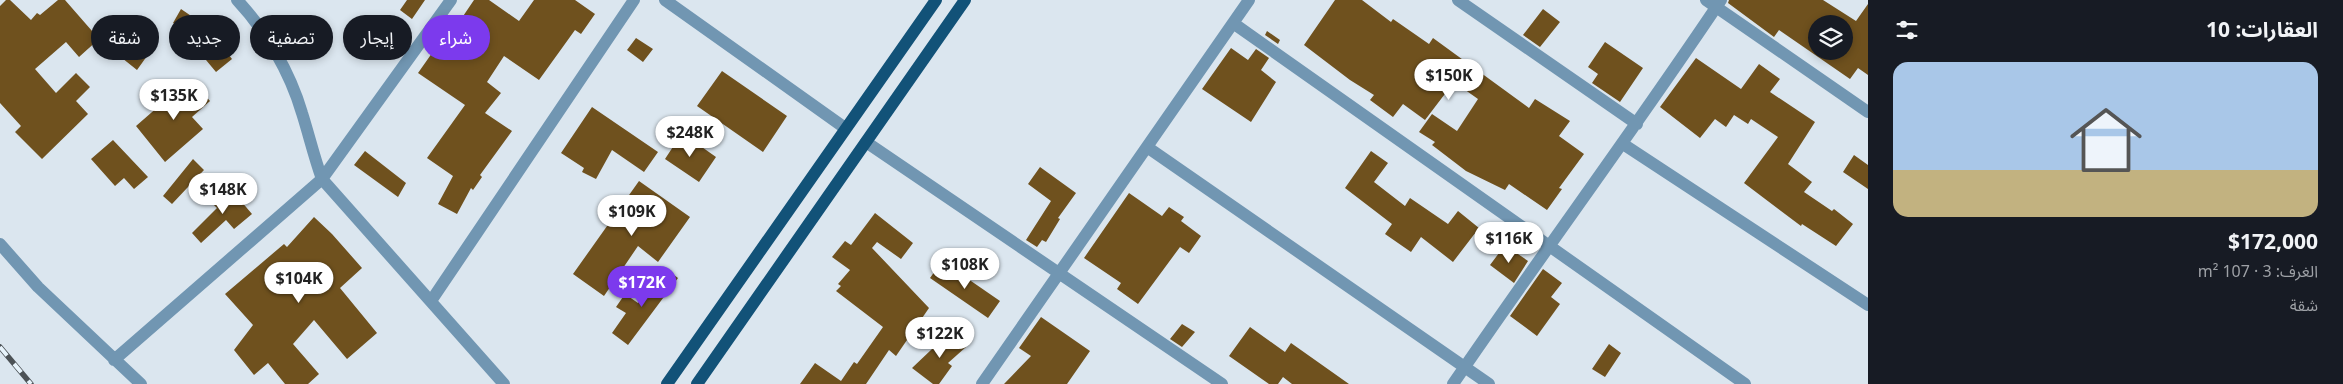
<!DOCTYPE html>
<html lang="ar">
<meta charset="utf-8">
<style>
:root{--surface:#171b24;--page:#20242c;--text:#f1f3f6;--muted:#9ea1a6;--line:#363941;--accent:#7c3aed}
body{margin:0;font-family:"Noto Sans","Noto Sans Arabic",sans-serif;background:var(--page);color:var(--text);direction:rtl;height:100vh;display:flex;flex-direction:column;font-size:19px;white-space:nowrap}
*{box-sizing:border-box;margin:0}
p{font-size:16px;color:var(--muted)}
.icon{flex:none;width:28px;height:28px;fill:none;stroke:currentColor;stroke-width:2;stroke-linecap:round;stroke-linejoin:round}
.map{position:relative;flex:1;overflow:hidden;direction:ltr}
.sheet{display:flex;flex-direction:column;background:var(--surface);width:475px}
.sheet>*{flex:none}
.hud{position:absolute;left:15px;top:15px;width:475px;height:45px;direction:rtl;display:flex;gap:10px}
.fabs{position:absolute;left:1808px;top:15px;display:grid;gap:10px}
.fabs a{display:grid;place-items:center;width:45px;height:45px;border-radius:50%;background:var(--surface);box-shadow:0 2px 8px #0003;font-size:25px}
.price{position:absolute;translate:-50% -42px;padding:0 11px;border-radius:18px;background:#fff;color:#222;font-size:16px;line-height:32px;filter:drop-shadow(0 1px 2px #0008)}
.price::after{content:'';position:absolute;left:50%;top:30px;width:15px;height:11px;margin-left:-8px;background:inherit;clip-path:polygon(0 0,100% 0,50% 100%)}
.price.current{background:var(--accent);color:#fff}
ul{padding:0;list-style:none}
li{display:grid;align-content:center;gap:10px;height:265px;padding:0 25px}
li+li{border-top:1px solid var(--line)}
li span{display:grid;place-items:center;height:155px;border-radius:15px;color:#555}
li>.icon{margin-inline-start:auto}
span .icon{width:90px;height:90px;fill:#fffc;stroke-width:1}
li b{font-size:21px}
h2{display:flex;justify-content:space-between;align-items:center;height:60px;padding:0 25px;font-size:21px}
.pill{padding:0 18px;border-radius:22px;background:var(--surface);box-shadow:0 2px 8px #0003;font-size:18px;line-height:45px}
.pill.current{background:var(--accent);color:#fff}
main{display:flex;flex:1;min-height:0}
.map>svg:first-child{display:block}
.building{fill:#6f511e;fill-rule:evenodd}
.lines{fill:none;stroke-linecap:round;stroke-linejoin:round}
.minor{stroke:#7196b2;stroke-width:12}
.major{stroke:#125278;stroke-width:12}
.rail-casing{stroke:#4c5256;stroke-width:5.5}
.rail{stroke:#e8f4fc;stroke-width:4;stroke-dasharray:11;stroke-linecap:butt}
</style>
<main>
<section class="sheet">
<h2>العقارات: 10<svg class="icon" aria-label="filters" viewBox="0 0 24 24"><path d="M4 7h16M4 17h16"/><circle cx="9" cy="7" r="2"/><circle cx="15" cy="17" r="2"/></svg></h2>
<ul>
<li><span style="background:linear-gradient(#a9c7e8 70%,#c2b280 0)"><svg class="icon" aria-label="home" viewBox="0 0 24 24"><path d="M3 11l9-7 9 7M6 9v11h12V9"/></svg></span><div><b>$172,000</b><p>الغرف: 3 · 107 m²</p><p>شقة</p></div></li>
</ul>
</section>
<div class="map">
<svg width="1868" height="384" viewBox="0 0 1868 384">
<rect width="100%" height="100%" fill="#dbe6ef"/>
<path class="building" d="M6,0h4l21,20 6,-7 3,2 18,-15h7l34,39 -20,18 -13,-15 -31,27 21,24 20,-20 14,14 -14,14 12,13 -46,45 -27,-27 6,-6 -21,-23v-97z
M407,0h18l-13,19 -12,-9z
M474,0h15l30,21 15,-21h41l20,14 -14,20 -6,-4 -36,50 -35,-24 -17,26 14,11 -16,20 27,18 -32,44 2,2 -9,13 -2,-2 -14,26 -19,-10 15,-28 -26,-18 38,-53 -47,-32 31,-44 4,2z
M1335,0h27l29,22 2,-3 36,25 4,-6 96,70 6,-9 35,22 -11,15 25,18 -25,34 3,1 -15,21 -38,-26 -4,6 -39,-19 -34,-26 3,-3 -16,-10 13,-18 25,17 21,-32 -24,-17 -29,38 -22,-16 -10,13 -23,-17 4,-5 -24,-15 -46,-35z
M1729,0h94l33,21 12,-17v71l-10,-7 -8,11 -71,-49 -5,7 -46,-34zM1816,24h28v27h-28z
M181,9l19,13 -9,13 -18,-12z
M1543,9l17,13 -20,25 -17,-12z
M1267,31l13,9 -2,4 -13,-9z
M636,38l17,11 -10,13 -16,-12z
M1605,42l38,26 -23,34 -28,-19 6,-9 -10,-7z
M222,46l10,13 -16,13 -10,-12z
M130,47h6l11,9 -10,14 -15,-12z
M1231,48l17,12 8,-11 13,9 -8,12 15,12 -25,40 -49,-33z
M1696,58l45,31 18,-25 21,15 -10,13 45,30 -27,42 24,18 -8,10 28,19 2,-2 19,15 -17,22 -34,-22 -1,2 -57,-43 34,-46 -27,-18 -3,5 -14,-9 -8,12 -11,-8 -15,19 -40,-31z
M722,71l65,45 -24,36 -66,-46z
M190,79l20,22 -18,16 11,12 -38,33 -29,-36z
M592,107l66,45 -14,20 -32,-22 -16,29 -14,-7 2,-4 -23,-15z
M682,133l34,24 -17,25 -34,-23z
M113,140l35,37 -14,12 -10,-11 -9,8 -24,-27z
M365,151l41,32 -8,14 -44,-32z
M1371,151l17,12 -14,19 31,24 5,-8 38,26 10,-13 21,17 -26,34 -32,-25 -10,15 -26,-18 7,-10 -47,-36z
M1854,155l14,10v24l-25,-17z
M193,159l11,11 -32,34 -9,-8z
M1040,167l36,26 -18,25 2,1 -14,23 -4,-2 -5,7 -11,-7 25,-39 -23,-17z
M639,181l51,36 -32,45 -20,-16 -34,50 -31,-22z
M229,187l23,27 -18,15 -8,-9 -25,23 -9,-10 25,-25 -6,-6z
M1129,193l33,23 7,-9 15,10 -3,4 20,15 -12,17 -9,-6 -42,57 -21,-15 4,-6 -37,-25z
M875,213l38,30 -12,16 -24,-17 -5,6 57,60 -33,48 -7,-6 -23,34h-66l15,-21 26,18 13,-19 3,2 26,-37 -47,-36 5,-5 -3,-2 12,-14 -18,-13 13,-16 6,4z
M314,217l18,17 30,34 -22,20 37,45 -30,26 -33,-39 -21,24 26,30 -11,10h-23l-17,-21 -14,12 -20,-25 19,-25 -28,-31 59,-50 3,3z
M1505,245l23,16 -14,22 -24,-18z
M942,261l58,40 -12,17 -58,-40z
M666,269l12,9 -50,67 -16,-12 14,-20 -10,-6 9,-13 13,9z
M1543,269l19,14 -11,14 9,7 -23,32 -27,-20z
M1041,317l49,34 -23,33h-63l27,-28 -12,-8z
M1182,324l13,8 -13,15 -12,-8z
M1250,327l35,25 6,-9 58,41h-57l-9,-7 -5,7h-9l-40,-28z
M951,331l15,16 -18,16 4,3 -13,18h-6l-21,-16z
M1609,344l12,9 -16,24 -13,-8z"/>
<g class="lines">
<path class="minor" d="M237,0c29,31 53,72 65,113 7,22 12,44 20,66l182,205
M665,0l180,128
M1458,0l179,124
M1706,0l162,112
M1233,23l512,361
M866,142l356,242
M1623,144l245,161
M1147,147l342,237
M0,244l38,43 103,97
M431,301l203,-301
M114,360l208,-181 129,-179
M982,384l267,-384
M1453,384c88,-129 181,-254 268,-384"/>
<path class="major" d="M667,384l269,-384
M697,384l268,-384"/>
<defs>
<path id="rail" d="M0,347l31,37"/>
</defs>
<use href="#rail" class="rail-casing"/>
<use href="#rail" class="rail"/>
</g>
</svg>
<div class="fabs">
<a><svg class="icon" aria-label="layers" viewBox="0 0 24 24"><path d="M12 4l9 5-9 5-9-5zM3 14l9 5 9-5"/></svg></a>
</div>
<b class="price" style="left:1449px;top:101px">$150K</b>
<b class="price" style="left:174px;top:121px">$135K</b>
<b class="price" style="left:690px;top:158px">$248K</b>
<b class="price" style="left:223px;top:215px">$148K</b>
<b class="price" style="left:632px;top:237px">$109K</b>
<b class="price" style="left:1509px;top:264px">$116K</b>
<b class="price" style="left:965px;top:290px">$108K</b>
<b class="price" style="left:299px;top:304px">$104K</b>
<b class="price current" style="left:642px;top:308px">$172K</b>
<b class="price" style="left:940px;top:359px">$122K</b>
<div class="hud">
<a class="pill current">شراء</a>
<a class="pill">إيجار</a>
<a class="pill">تصفية</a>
<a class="pill">جديد</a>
<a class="pill">شقة</a>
</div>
</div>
</main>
